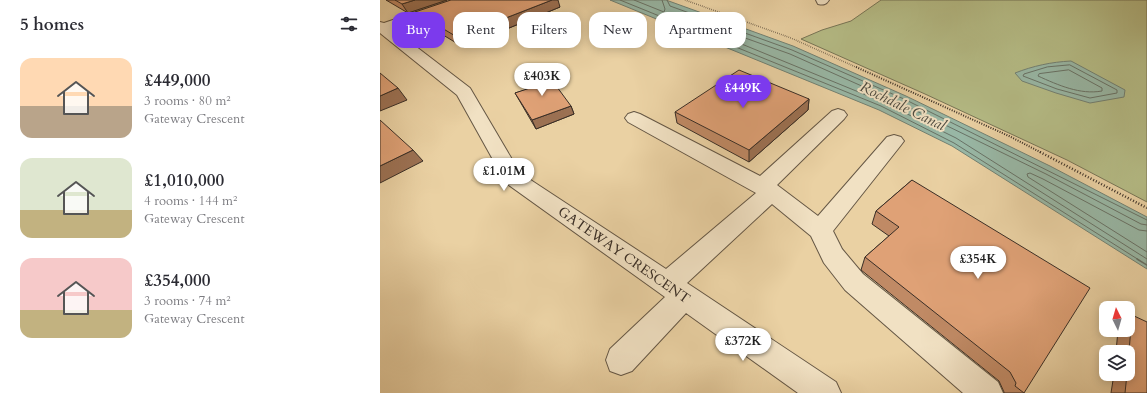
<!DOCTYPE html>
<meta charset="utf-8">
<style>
:root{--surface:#fff;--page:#f7f7f7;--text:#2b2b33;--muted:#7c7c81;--accent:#7c3aed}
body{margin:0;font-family:Cardo,serif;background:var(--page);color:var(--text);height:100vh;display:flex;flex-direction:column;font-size:15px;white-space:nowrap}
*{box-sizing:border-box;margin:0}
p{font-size:13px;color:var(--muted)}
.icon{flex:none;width:22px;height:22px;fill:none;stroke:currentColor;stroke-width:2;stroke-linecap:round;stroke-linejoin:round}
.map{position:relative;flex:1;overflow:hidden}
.sheet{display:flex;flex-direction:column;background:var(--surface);width:380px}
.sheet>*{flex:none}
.banner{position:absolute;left:12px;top:12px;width:380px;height:36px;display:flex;gap:8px}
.needle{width:26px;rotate:355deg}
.buttons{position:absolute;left:719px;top:301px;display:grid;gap:8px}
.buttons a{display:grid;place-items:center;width:36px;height:36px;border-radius:8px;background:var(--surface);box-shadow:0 2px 10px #0003;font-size:20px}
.price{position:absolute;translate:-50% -34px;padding:0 9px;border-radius:14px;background:#fff;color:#222;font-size:13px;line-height:26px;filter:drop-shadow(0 1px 2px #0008)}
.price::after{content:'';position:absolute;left:50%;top:24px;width:12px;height:9px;margin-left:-6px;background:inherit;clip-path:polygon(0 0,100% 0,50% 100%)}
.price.selected{background:var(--accent);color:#fff}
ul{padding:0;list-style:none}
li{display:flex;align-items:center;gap:12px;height:100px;padding:0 20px}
li span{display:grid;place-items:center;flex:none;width:112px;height:80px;border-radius:12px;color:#555}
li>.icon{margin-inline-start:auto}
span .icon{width:48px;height:48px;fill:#fffc;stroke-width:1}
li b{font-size:17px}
h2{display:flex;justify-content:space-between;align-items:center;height:48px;padding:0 20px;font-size:17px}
.chip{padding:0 14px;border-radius:12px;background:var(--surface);box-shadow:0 2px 10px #0003;font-size:14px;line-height:36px}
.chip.selected{background:var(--accent);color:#fff}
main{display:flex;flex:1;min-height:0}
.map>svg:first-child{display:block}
.green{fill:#b5bc86;stroke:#777556}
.water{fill:#98b7a5;stroke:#728072}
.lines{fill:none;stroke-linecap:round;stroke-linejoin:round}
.shore-far1{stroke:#687266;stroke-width:1}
.shore{stroke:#687266;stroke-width:1.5}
.minor-casing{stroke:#655745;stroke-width:2}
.path-far2{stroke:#392e26;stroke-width:1.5;stroke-dasharray:0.5 1.5;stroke-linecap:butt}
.path-far1{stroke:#392e26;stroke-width:2;stroke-dasharray:1 1.5;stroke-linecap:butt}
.path{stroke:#392e26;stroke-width:2.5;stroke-dasharray:1 2;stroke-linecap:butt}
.minor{fill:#f1e1c3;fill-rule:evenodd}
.wall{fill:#c08a65;stroke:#392e26}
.shaded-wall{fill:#9c7153;stroke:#392e26}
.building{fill:#dfa176;stroke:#392e26}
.labels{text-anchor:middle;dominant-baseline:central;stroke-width:4;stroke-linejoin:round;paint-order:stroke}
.street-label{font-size:14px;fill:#392e26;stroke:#f1e1c3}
.water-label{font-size:15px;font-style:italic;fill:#4c493f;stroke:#f1e1c3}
</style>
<main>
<section class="sheet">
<h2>5 homes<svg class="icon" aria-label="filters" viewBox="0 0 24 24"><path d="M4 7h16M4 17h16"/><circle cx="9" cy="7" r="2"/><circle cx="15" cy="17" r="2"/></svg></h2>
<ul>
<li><span style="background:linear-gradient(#ffd9b3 60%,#b9a48a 0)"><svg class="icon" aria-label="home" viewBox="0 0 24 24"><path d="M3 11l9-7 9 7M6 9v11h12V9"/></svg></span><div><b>£449,000</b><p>3 rooms · 80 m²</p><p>Gateway Crescent</p></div></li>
<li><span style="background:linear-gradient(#dfe7d0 65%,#c2b280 0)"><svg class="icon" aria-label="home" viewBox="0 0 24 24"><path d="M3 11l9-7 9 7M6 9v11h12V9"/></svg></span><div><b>£1,010,000</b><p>4 rooms · 144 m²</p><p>Gateway Crescent</p></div></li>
<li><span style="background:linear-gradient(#f6c9c9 65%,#c2b280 0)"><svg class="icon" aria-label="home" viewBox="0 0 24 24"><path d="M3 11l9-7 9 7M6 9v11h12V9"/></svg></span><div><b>£354,000</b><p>3 rooms · 74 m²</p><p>Gateway Crescent</p></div></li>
</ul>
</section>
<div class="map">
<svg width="767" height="393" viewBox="0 0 767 393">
<rect width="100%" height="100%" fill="#ead1a3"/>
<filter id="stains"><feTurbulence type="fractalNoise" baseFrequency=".005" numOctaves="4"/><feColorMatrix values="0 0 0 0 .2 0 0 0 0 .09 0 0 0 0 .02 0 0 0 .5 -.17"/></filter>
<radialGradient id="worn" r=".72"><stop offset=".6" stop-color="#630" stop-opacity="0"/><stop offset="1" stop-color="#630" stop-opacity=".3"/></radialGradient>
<path class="green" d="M501,0h266v202l-80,-42 -142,-66 -124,-55 21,-9 29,-9z"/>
<path class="water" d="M230,0h56l127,46 113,50 144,70 97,51v52l-195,-123 -73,-36z
M691,61l54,29 -1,7 -34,6 -34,-10 -34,-12 -7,-8c18,-7 36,-11 56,-12z"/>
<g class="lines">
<path class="shore-far1" d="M240,0l261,106 73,37 185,117
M254,0l30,12 1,-3 -3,-9
M287,0l3,6 122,44 112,49 243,121
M690,65l47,25v3l-27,5 -33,-9 -34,-13 1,-2 23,-7z
M689,70l33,18v3c-22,4 -44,-6 -64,-15l1,-2z
M767,225l-6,-1 -95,-50 -144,-70 -112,-50 -101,-36 -2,1 1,3 195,80 73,36 191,121
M767,231l-8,-1 -96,-51 -13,-6 -3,1 1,3 119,75"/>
<path class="shore" d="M757,259l10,6"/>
<defs>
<path id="minor" d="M72,0h18l-2,3 -75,26 77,59 50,85 146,96 90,-76 -128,-71 -3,-4 3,-4 6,-2 6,2 120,62 72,-65 6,-2 6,2 3,4 -3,4 -67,66 41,31 69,-79 7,-2 7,2 3,4 -3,4 -68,86 9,18 21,25 135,108 5,11h-40l-118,-103 -21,-27 -13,-27 -39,-32 -85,79 149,99 5,11h-43l-112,-80 -54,58 -11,4 -11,-4 -4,-11 4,-11 55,-52 -159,-114 -49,-88 -77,-62v-11l4,1z
M436,0h13c-3,5 -6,5 -11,4z"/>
</defs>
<use href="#minor" class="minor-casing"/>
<path class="path-far2" d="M305,0l106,38 67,30"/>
<path class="path-far1" d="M476,67l153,69 33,17"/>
<path class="path" d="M660,152l107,56"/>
<use href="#minor" class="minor"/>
</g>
<path class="wall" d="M6,0h61l-39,13z
M180,7l-97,40 -43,-26 -5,-9z
M144,79l47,27 3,8 -38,15 -21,-36 14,-4z
M429,99l-1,11 -59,52 -72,-39 -2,-11z
M532,180l112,213h-20v-1l-5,-11 -138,-111 4,-13 24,-21 -17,-12 4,-13z
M752,315l15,78h-36l3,-19h14v-22h-12l2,-22h10v-12z"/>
<path class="shaded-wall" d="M35,0h32l-39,13 -6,-9z
M172,0h6l2,7 -97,40 -6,-10z
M18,88l9,12 -27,11v-15z
M429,99l-1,11 -59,52v-12z
M191,106l3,8 -38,15 -4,-9z
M33,150l10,11 -43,22v-17z"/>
<path class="building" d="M15,0h20l-13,4z
M71,0h101l-95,37 -42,-25z
M359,70l70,29 -60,51 -74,-38z
M166,72l25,34 -39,14 -17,-27 15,-5 -6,-9z
M0,73l18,15 -18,8z
M0,120l33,30 -33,16z
M532,180l178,108 -66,105 -9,-7 1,-3 -6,-11 -145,-115 34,-30 -23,-16z
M752,315l15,7v71h-22l2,-19h1v-10z"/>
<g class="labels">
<g class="street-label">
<text transform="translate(244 255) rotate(35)">GATEWAY CRESCENT</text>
</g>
<g class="water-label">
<text transform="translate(523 106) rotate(26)">Rochdale Canal</text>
</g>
</g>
<rect width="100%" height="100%" filter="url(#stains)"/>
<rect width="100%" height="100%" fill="url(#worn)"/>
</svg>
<div class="buttons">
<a><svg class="needle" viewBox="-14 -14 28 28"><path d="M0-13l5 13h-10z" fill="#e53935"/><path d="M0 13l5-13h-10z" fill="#7c7c81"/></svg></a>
<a><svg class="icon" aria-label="layers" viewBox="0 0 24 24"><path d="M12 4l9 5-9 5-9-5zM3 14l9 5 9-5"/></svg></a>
</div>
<b class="price" style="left:162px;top:97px">£403K</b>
<b class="price selected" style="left:363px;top:109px">£449K</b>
<b class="price" style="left:124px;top:192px">£1.01M</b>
<b class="price" style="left:598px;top:280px">£354K</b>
<b class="price" style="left:363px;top:362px">£372K</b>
<div class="banner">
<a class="chip selected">Buy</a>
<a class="chip">Rent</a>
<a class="chip">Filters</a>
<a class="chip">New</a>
<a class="chip">Apartment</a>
</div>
</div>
</main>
